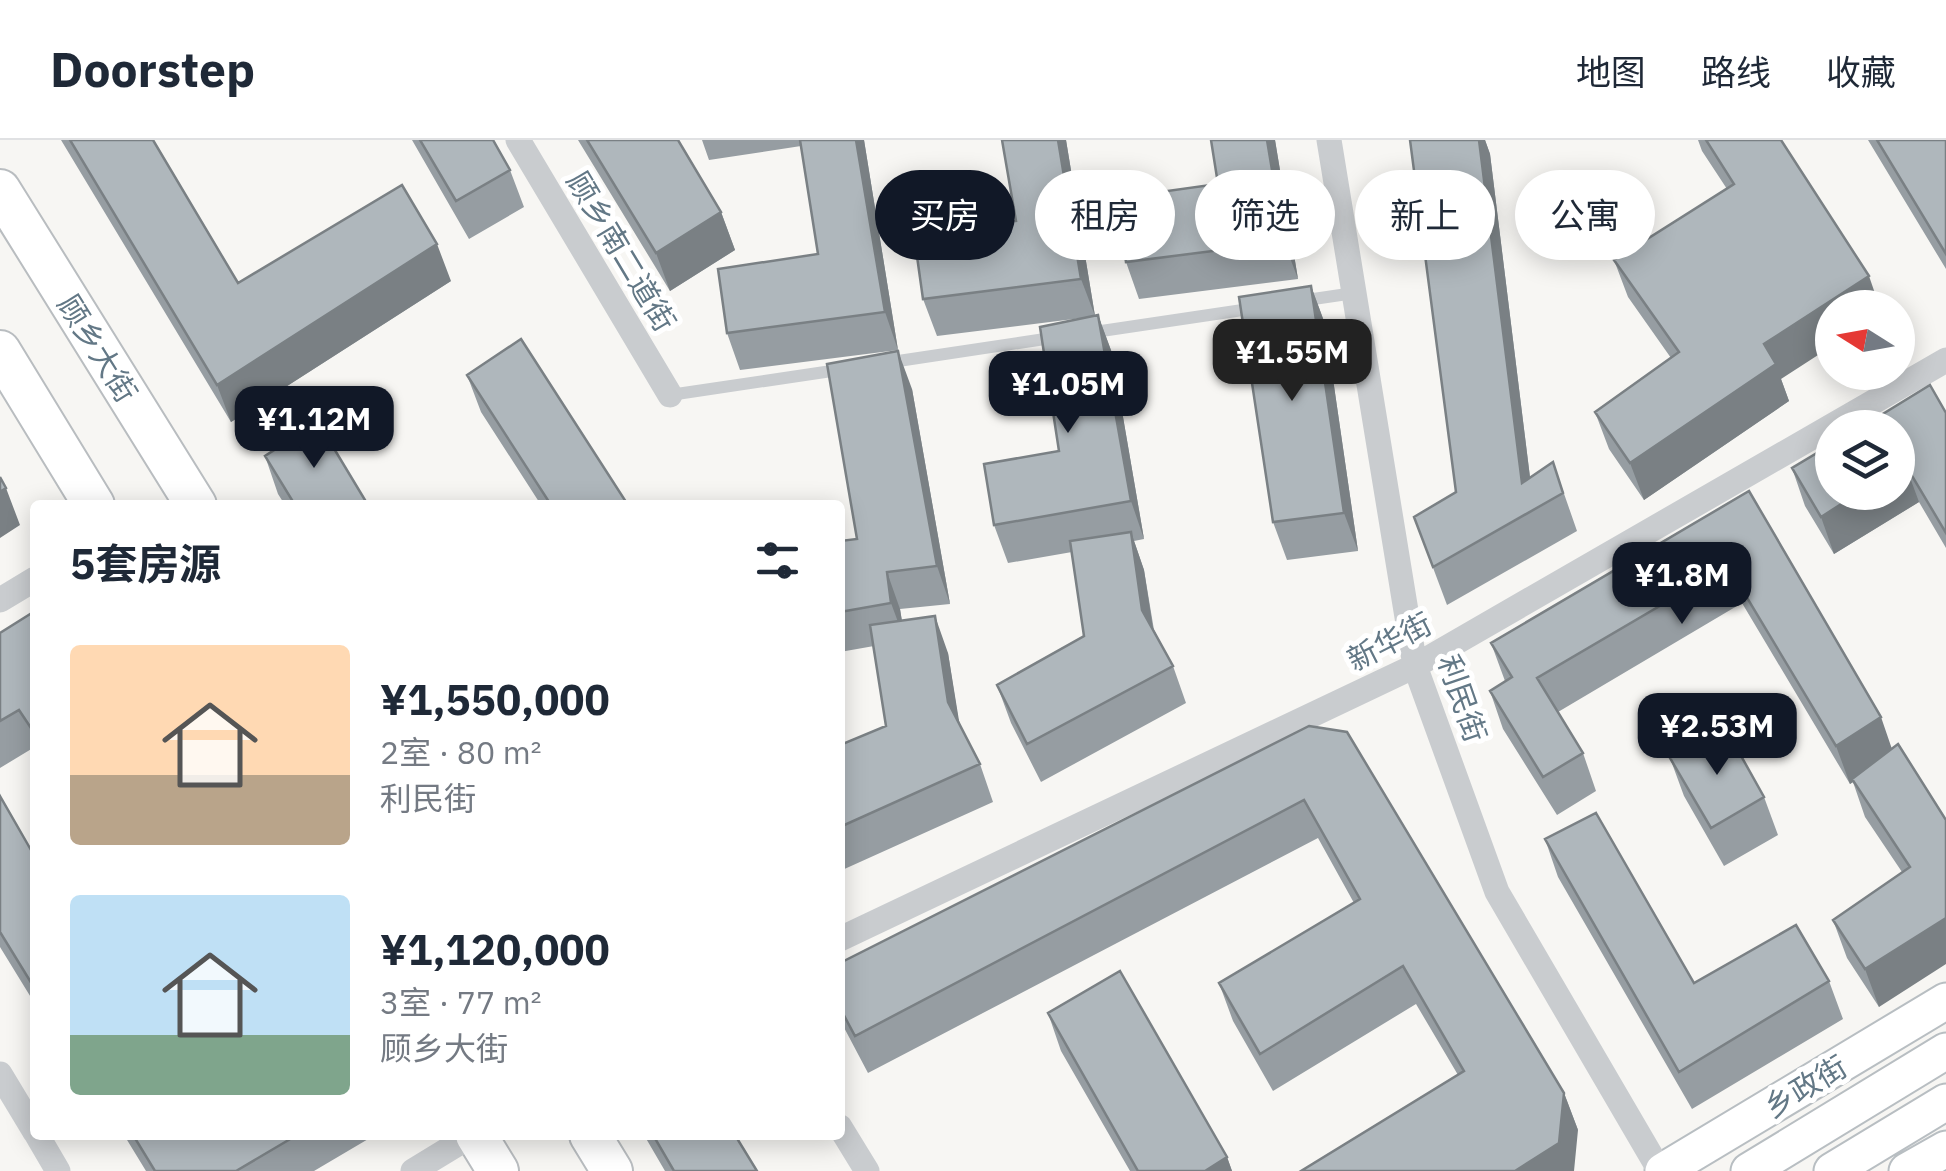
<!DOCTYPE html>
<html lang="zh">
<meta charset="utf-8">
<style>
:root{--surface:#fff;--page:#f2f2f3;--text:#1f2937;--muted:#747a83;--line:#e0e1e3;--accent:#111827}
body{margin:0;font-family:"IBM Plex Sans","Noto Sans SC",sans-serif;background:var(--page);color:var(--text);height:100vh;display:flex;flex-direction:column;font-size:38px;white-space:nowrap}
*{box-sizing:border-box;margin:0}
p{font-size:32px;color:var(--muted)}
.icon{flex:none;width:55px;height:55px;fill:none;stroke:currentColor;stroke-width:2;stroke-linecap:round;stroke-linejoin:round}
.map{position:relative;flex:1;overflow:hidden}
.sheet{position:absolute;left:30px;top:360px;width:815px;height:640px;display:flex;flex-direction:column;background:var(--surface);border-radius:10px;box-shadow:0 5px 25px #0003}
.sheet>*{flex:none}
.hud{position:absolute;left:875px;top:30px;width:920px;height:90px;display:flex;gap:20px}
.needle{width:65px;rotate:281deg}
.fabs{position:absolute;left:1815px;top:150px;display:grid;gap:20px}
.fabs a{display:grid;place-items:center;width:100px;height:100px;border-radius:50%;background:var(--surface);box-shadow:0 5px 25px #0003;font-size:50px}
.price{position:absolute;translate:-50% -85px;padding:0 22px;border-radius:20px;background:var(--accent);color:#fff;font-size:32px;line-height:65px;filter:drop-shadow(0 2px 5px #0008)}
.price::after{content:'';position:absolute;left:50%;top:60px;width:30px;height:22px;margin-left:-15px;background:inherit;clip-path:polygon(0 0,100% 0,50% 100%)}
.price.selected{background:#222;color:#fff}
ul{padding:0;list-style:none}
li{display:flex;align-items:center;gap:30px;height:250px;padding:0 40px}
li span{display:grid;place-items:center;flex:none;width:280px;height:200px;border-radius:10px;color:#555}
li>.icon{margin-inline-start:auto}
span .icon{width:120px;height:120px;fill:#fffc;stroke-width:1}
li b{font-size:42px}
h2{display:flex;justify-content:space-between;align-items:center;height:120px;padding:0 40px;font-size:42px}
.chip{padding:0 35px;border-radius:45px;background:var(--surface);box-shadow:0 5px 25px #0003;font-size:35px;line-height:90px}
.chip.selected{background:var(--accent);color:#fff}
header{display:flex;align-items:center;gap:60px;box-sizing:border-box;height:140px;padding:0 50px;background:var(--surface);border-bottom:2px solid var(--line)}
header strong{font-size:48px}
nav{display:flex;gap:55px;margin-inline-start:auto;font-size:35px}
.map>svg:first-child{display:block}
.lines{fill:none;stroke-linecap:round;stroke-linejoin:round}
.secondary-casing{stroke:#b8bec2;stroke-width:39}
.primary-casing{stroke:#b9bdc0;stroke-width:44}
.service{stroke:#c9cccf;stroke-width:12}
.minor{stroke:#c9cccf;stroke-width:25}
.secondary{stroke:#fff;stroke-width:35}
.primary{stroke:#fff;stroke-width:40}
.wall{fill:#969da2}
.shaded-wall{fill:#7a8084}
.building{fill:#afb7bc;stroke:#7a8084;stroke-width:2.5}
.labels{text-anchor:middle;dominant-baseline:central;stroke-width:10;stroke-linejoin:round;paint-order:stroke}
.street-label{font-size:30px;fill:#637886;stroke:#fff}
</style>
<header>
<strong>Doorstep</strong>
<nav><a>地图</a><a>路线</a><a>收藏</a></nav>
</header>
<div class="map">
<svg width="1946" height="1031" viewBox="0 0 1946 1031">
<rect width="100%" height="100%" fill="#f7f6f3"/>
<g class="lines">
<defs>
<path id="secondary" d="M1663,1031l283,-170
M1749,1031l197,-120
M1832,1031l114,-69
M1907,1031l39,-22"/>
<path id="primary" d="M0,50l196,315
M0,211l94,154
M476,995l22,36
M590,995l22,36"/>
</defs>
<use href="#secondary" class="secondary-casing"/>
<use href="#primary" class="primary-casing"/>
<path class="service" d="M1300,161l54,-8
M1088,193l168,-25
M885,223l173,-26
M670,255l175,-26"/>
<path class="minor" d="M518,0l152,255
M1329,0l86,526 82,226 163,279
M0,460l35,-21
M840,799l575,-273 531,-306
M0,934l35,58
M840,987l27,44
M37,995l21,36
M413,1031l59,-36"/>
<use href="#secondary" class="secondary"/>
<use href="#primary" class="primary"/>
</g>
<path class="wall" d="M61,0h92l85,143 213,-2 -220,141z
M412,0h81l17,30 14,37 -55,32z
M578,0h100l43,72 14,38 -65,41z
M702,0h162l34,210 -158,20 -13,-37 91,-79 -17,-108 -92,14z
M1002,0h64l29,176 3,-1 14,38 32,186 -10,2 10,29 10,60 19,36 13,37 -145,79 -30,-59 -14,-38 87,-49 -12,-84 -64,11 -14,-38 65,-74 31,-134 -153,19 -14,-37 93,-78z
M1275,0l23,139 -159,20 -13,-37 92,-78z
M1410,0h75l5,14 40,323 23,-15 24,69 -130,74 -33,-88 42,-25z
M1698,0h83v239l8,22 -145,99 -35,-51 -14,-37 76,-54 -43,-61 -14,-37 113,-71 -25,-38z
M1868,0h78v129z
M1311,146l14,38 33,227 -71,9 -14,-38z
M467,235l161,130h-87l-60,-93z
M912,249l38,215 -50,5 2,12 46,32 11,71 21,40 13,38 -153,69v-126l46,-19 -12,-80 -34,6v-111l17,-2z
M1946,273v135l-27,-46 -85,52 -29,-48 -13,-38 106,-40z
M265,316l103,49h-83l-7,-11z
M1749,351l143,258 54,71 -67,187 -32,-49 -14,-38 69,-48 -37,-55 -12,-35 -3,2 -108,-181 -184,109 25,41 13,38 -39,24 -54,-86 -13,-38 15,-10 -14,-38z
M35,471v140l-2,-3 -33,20v-135z
M1309,586l255,367 14,37 -120,-55 -42,-71 -143,87 -40,-70 -14,-38 135,-80 -36,-65 -450,235 -28,-53v-57z
M1670,618l94,39 14,38 -54,31 -40,-70z
M0,656l35,61v147l-35,-57z
M1545,699l149,144 135,-2 14,38 -151,90 -134,-232z
M1048,873l179,144 5,14h-102l-69,-120z
M124,995h251l-61,36h-168z
M644,995h91l22,36h-92z"/>
<path class="shaded-wall" d="M856,0h8l34,210 -13,-38z
M1058,0h8l29,176 -14,-37z
M1267,0h8l23,139 -14,-37z
M1479,0h6l5,14 44,356 -12,-27z
M721,72l14,38 -65,41 -14,-38z
M437,104l14,37 -220,141 -14,-37z
M1869,136l11,32h-48v38l-51,33 8,22 -145,99 -14,-37 134,-119z
M1311,146l14,38 33,227 -14,-38z
M1098,175l14,38 32,186 -13,-38z
M898,211l14,38 38,215 -13,-38z
M1905,324l14,38 -85,52 -13,-37 39,-25h38v-23z
M6,348l14,37 -20,13v-46z
M1131,392l13,38 12,78 -14,-38z
M887,432l13,37 5,32 -14,-38z
M935,476l13,37 14,86 -14,-37z
M1881,577l13,38 -44,29 -14,-38z
M1946,778v46l-67,43 -14,-38z
M1564,953l14,37 -4,41h-59z
M1227,1017l5,14h-27z"/>
<path class="building" d="M70,0h83l85,143 164,-98 35,59 -220,141z
M420,0h73l17,30 -54,31z
M587,0h91l43,72 -65,41z
M800,0h56l29,172 -158,21 -9,-64 100,-15z
M1002,0h56l23,139 -158,20 -9,-64 102,-14z
M1211,0h56l17,102 -158,20 -9,-64 101,-14z
M1410,0h69l43,343 31,-21 10,31 -130,74 -19,-50 42,-25z
M1706,0h75l88,136 -105,68 12,20 -146,99 -35,-51 84,-60 -65,-92 120,-76z
M1877,0h69v114z
M1311,146l33,227 -71,9 -34,-225z
M1098,175l33,186 -137,24 -10,-61 75,-13 -19,-124z
M521,199l107,166h-77l-84,-130z
M898,211l39,215 -50,6 4,31 -51,9v-71l17,-2 -30,-175z
M1930,245l16,28v120l-41,-69 -7,5v-41h-38z
M318,282l50,83h-73l-30,-49z
M1832,304v48h28l-39,25 -29,-49z
M0,337l6,11 -6,4z
M1749,351l132,226 -45,29 -108,-180 -191,112 46,75 -40,24 -53,-86 22,-14 -21,-34z
M1131,392l11,78 31,56 -146,78 -30,-59 87,-49 -14,-95z
M35,471v123l-16,-24 -19,11v-88z
M935,476l13,86 32,62 -140,63v-82l46,-19 -16,-101z
M1309,586l38,6 217,361 -5,50 -44,28h-214l163,-100 -61,-105 -143,88 -41,-71 141,-84 -56,-99 -449,236 -15,-28v-45z
M1726,589l38,68 -53,31 -41,-70z
M1898,604l48,76v98l-81,51 -32,-49 77,-53 -58,-88z
M0,656l35,61v132l-35,-57z
M1596,673l98,170 102,-58 33,56 -150,91 -134,-233z
M1120,831l107,186 -22,14h-67l-90,-158z
M133,995h164l-61,36h-81z
M653,995h82l22,36h-83z"/>
<g class="labels">
<g class="street-label">
<text transform="translate(622 111) rotate(59)">顾乡南二道街</text>
<text transform="translate(98 208) rotate(58)">顾乡大街</text>
<text transform="translate(1389 501) rotate(-27)">新华街</text>
<text transform="translate(1463 558) rotate(71)">利民街</text>
<text transform="translate(1805 946) rotate(-31)">乡政街</text>
</g>
</g>
</svg>
<div class="fabs">
<a><svg class="needle" viewBox="-14 -14 28 28"><path d="M0-13l5 13h-10z" fill="#e53935"/><path d="M0 13l5-13h-10z" fill="#747a83"/></svg></a>
<a><svg class="icon" aria-label="layers" viewBox="0 0 24 24"><path d="M12 4l9 5-9 5-9-5zM3 14l9 5 9-5"/></svg></a>
</div>
<b class="price selected" style="left:1292px;top:264px">¥1.55M</b>
<b class="price" style="left:1068px;top:296px">¥1.05M</b>
<b class="price" style="left:314px;top:331px">¥1.12M</b>
<b class="price" style="left:1682px;top:487px">¥1.8M</b>
<b class="price" style="left:1717px;top:638px">¥2.53M</b>
<div class="hud">
<a class="chip selected">买房</a>
<a class="chip">租房</a>
<a class="chip">筛选</a>
<a class="chip">新上</a>
<a class="chip">公寓</a>
</div>
<section class="sheet">
<h2>5套房源<svg class="icon" aria-label="filters" viewBox="0 0 24 24"><path d="M4 7h16M4 17h16"/><circle cx="9" cy="7" r="2"/><circle cx="15" cy="17" r="2"/></svg></h2>
<ul>
<li><span style="background:linear-gradient(#ffd9b3 65%,#b9a48a 0)"><svg class="icon" aria-label="home" viewBox="0 0 24 24"><path d="M3 11l9-7 9 7M6 9v11h12V9"/></svg></span><div><b>¥1,550,000</b><p>2室 · 80 m²</p><p>利民街</p></div></li>
<li><span style="background:linear-gradient(#bfe0f5 70%,#7fa58c 0)"><svg class="icon" aria-label="home" viewBox="0 0 24 24"><path d="M3 11l9-7 9 7M6 9v11h12V9"/></svg></span><div><b>¥1,120,000</b><p>3室 · 77 m²</p><p>顾乡大街</p></div></li>
</ul>
</section>
</div>
